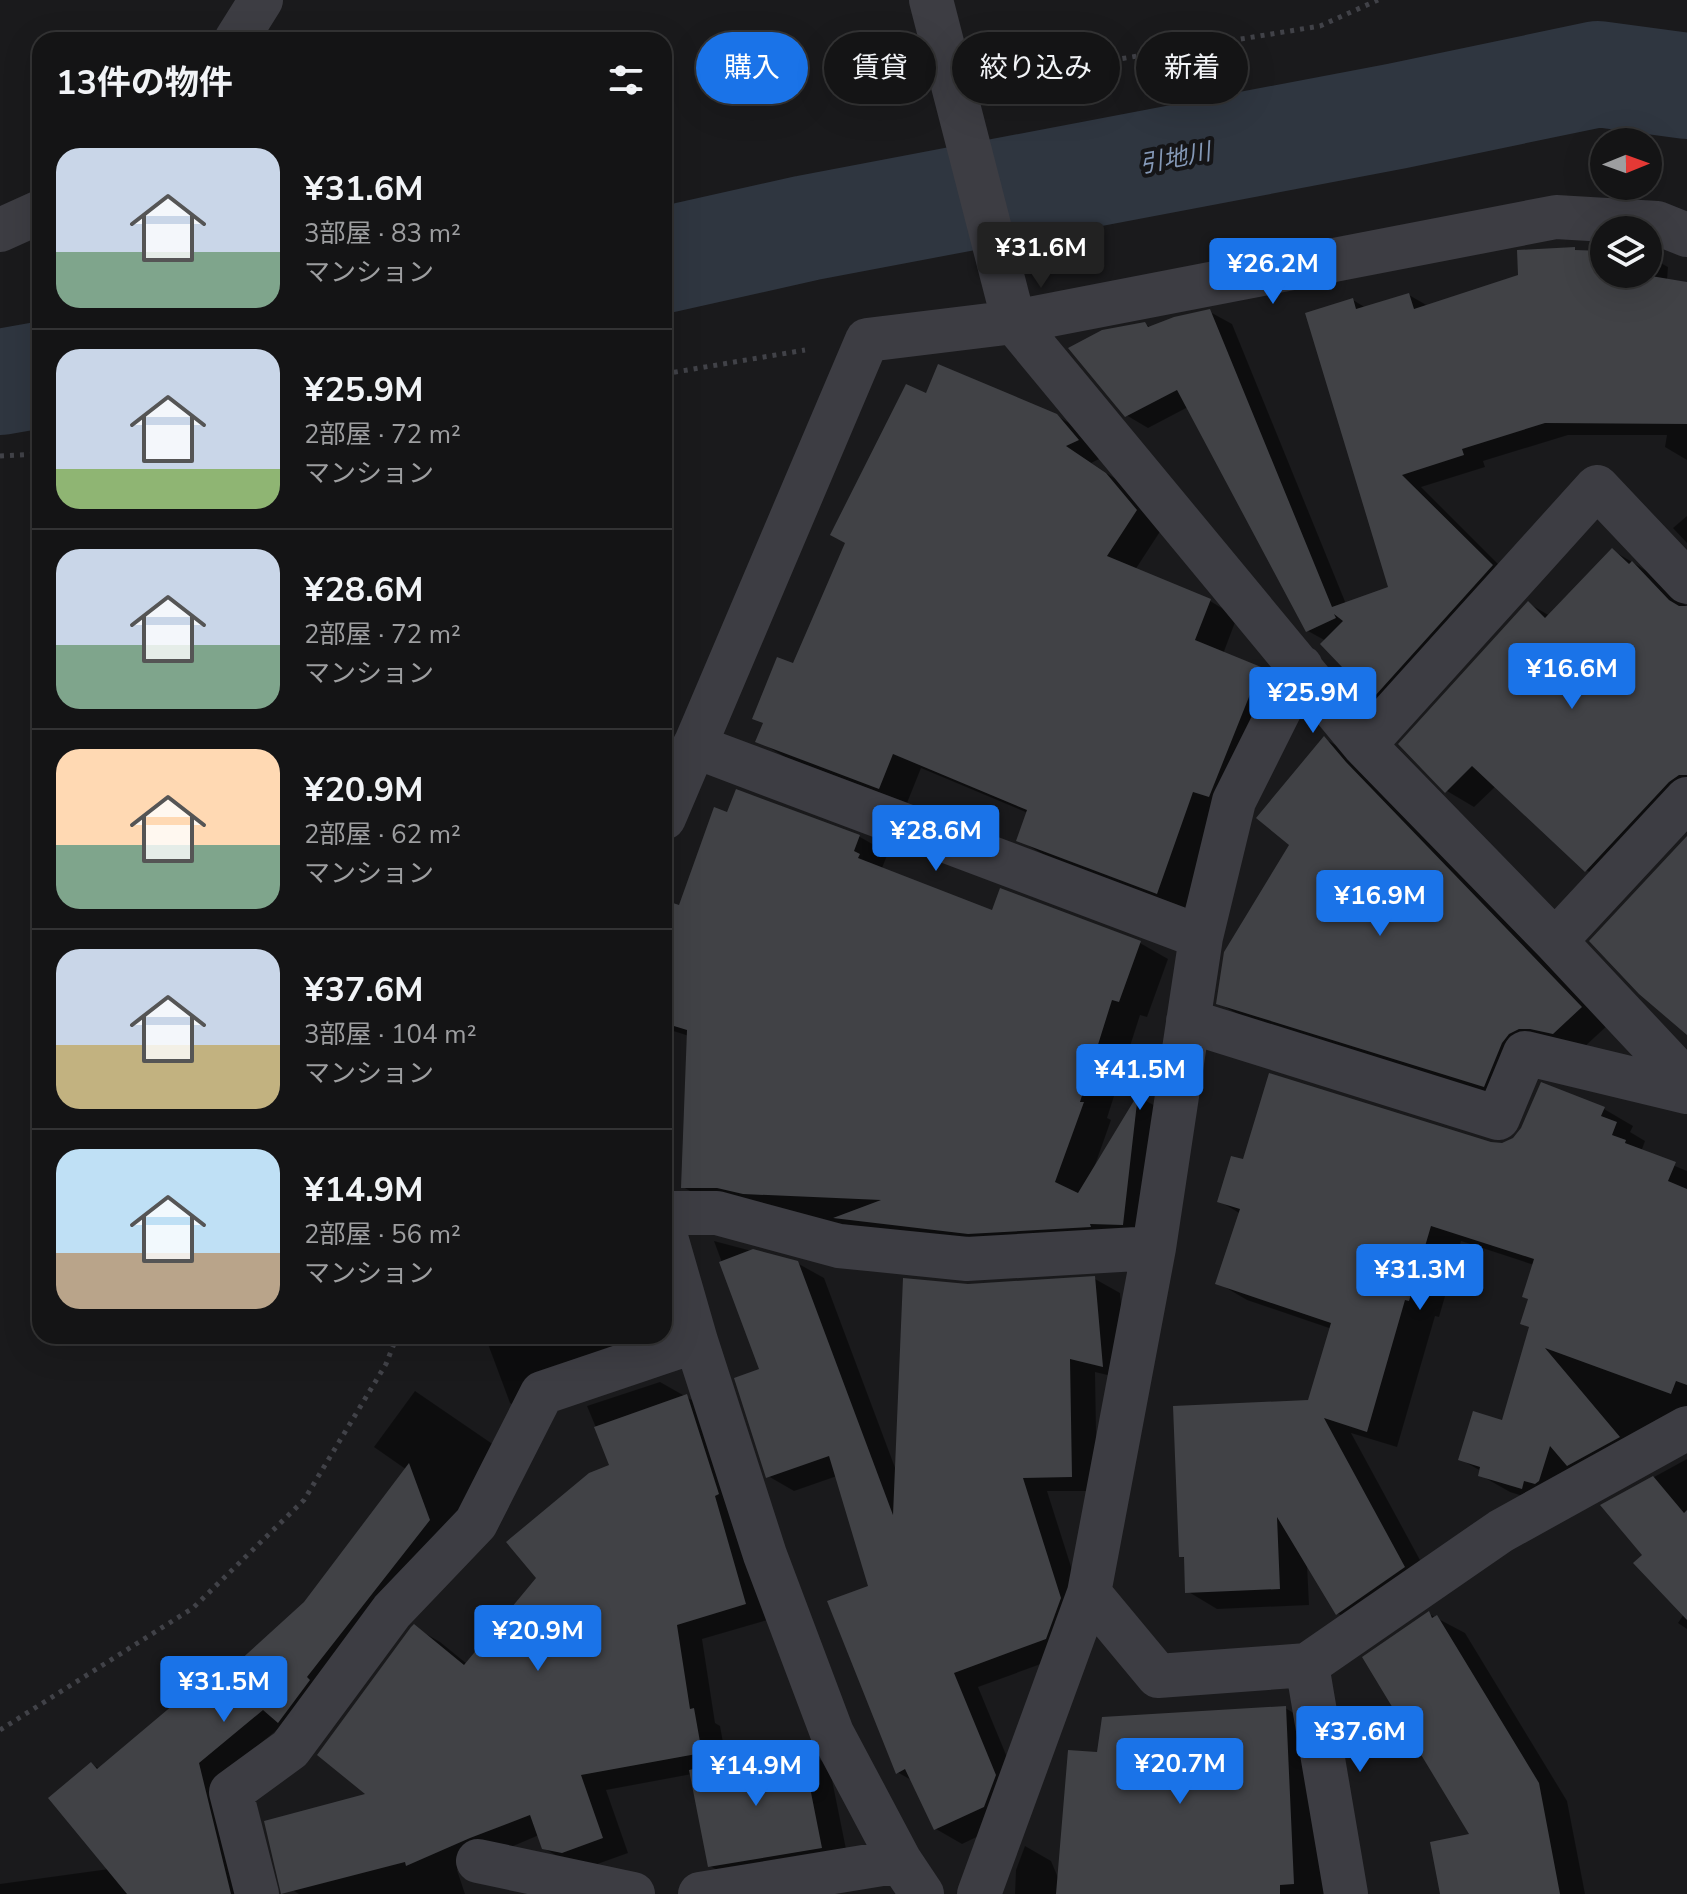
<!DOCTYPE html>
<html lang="ja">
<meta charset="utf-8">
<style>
:root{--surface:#141415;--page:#1d1d1e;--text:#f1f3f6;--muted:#9d9ea0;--line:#333334;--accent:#1a73e8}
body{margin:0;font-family:"Nunito Sans","Noto Sans JP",sans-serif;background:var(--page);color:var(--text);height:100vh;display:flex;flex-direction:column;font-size:30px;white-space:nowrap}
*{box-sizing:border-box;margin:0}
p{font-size:26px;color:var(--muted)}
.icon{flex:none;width:44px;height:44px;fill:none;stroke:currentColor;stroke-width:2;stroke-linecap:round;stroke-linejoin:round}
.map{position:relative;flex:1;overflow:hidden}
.drawer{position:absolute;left:32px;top:32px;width:640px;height:1312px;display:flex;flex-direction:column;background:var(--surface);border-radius:24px;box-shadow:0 8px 32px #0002,0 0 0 2px var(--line)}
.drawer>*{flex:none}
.hud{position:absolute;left:696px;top:32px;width:760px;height:72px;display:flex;gap:16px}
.needle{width:52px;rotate:89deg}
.tools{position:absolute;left:1590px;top:128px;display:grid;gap:16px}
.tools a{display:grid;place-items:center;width:72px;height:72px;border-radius:50%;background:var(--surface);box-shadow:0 8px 32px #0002,0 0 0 2px var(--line);font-size:40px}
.price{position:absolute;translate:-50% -68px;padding:0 18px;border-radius:8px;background:var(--accent);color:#fff;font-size:26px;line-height:52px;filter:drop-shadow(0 2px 4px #0008)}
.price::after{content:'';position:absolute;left:50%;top:48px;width:24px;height:18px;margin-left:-12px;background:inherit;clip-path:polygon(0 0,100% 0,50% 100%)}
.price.selected{background:#222;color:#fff}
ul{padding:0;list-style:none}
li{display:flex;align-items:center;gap:24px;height:200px;padding:0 24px}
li+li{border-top:2px solid var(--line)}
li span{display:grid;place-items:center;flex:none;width:224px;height:160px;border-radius:24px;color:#555}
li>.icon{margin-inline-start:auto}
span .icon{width:96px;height:96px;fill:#fffc;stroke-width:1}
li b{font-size:34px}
h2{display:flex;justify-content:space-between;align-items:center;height:96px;padding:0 24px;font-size:34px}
.chip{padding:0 28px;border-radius:36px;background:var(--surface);box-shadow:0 8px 32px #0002,0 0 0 2px var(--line);font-size:28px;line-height:72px}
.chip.selected{background:var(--accent);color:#fff}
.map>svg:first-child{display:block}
.shadow{fill:#0007}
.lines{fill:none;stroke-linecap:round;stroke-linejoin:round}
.river{stroke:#2f3640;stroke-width:106}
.building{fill:#414246}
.path{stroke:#414248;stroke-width:5;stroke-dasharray:4 6;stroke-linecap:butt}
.minor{stroke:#3d3d43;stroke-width:44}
.labels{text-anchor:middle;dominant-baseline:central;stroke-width:8;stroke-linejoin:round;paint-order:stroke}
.water-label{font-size:24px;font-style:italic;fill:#8498b6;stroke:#151517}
</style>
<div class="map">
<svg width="1687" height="1894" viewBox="0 0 1687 1894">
<rect width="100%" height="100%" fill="#1a1a1c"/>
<path class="shadow" d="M1574,249l6,3 24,1v21h44v-18l20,11 -1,13 20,4v176l-22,-13 2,-12h-99l-85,26 2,6 -64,20 92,92 -125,139 -22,-13v-16l-40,-48 -18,-10 -120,-224 -40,21 -22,-13 19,-91 7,4 58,-16 22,12 114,280 45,-15 -38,-289 13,8 43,-13 19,11 92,-30z
M927,396l130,20 28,16 20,24 -14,7 43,28 29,36 -28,43 75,31 27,16 -14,37 37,14 27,16 -66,122 -36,102 -139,-52 -27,-16 9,-27 -107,-45 -14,35 -122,-46 -27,-16 7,-17 -10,-6 39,-52z
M1687,516v27l-14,-15z
M1612,550l48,29 27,28v201l-73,78 -28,-16 -90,-84 -22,21 -27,-16 81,-188 22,13z
M1325,739l28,16 256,269 -27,25h-44l-26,53 -265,-83 -29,-16 74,-159z
M738,791l122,46 28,16 -6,15 112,44 146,31 28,16 -21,58 -7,-2 -33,103 4,2 -16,45 44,-68 27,15 -15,128 -154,9 -286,-46 -28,-16 50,-137 -69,-22v-126l16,5z
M1604,1109l29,17 -3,6 15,9 -4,11 46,19v261l-136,73 -41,-13 -30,-17 1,-4 -21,-12 43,-37 28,-94 -1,-29 4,-34 -73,-24 -22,76 -4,-1 -38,131 -46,-14 82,151 -66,46 -30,-17 -30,-49 2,41 -92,4 -30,-18 -1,-32 -5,-3 129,-154 22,-73 -85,-29 -29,-17 23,-69 -22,-13 25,-39 258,-17z
M714,1241l83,22 27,15 73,195 71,-187 127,-7 25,14 8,87 -33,-8 2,119h-50l39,123 -15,39 -93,34 43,104 -11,30 -48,23 -26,-15 -23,-48 -16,-9 -27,-185 -33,-111 -43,15 -26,-15 -6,-106z
M485,1336h179l-127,82 -27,-15z
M660,1382l53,30 58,207 -69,20 13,84 5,3 7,38 74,-15 28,16 20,99 -111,18 -28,-16 -18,-92 -86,16 22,63 -39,14 -19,-4 -27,-15 -4,-13 -82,35 8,24h-166l-17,-10 87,-89 45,-168 26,15 27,22 71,-86 74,-112 -25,-60z
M415,1391l95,65 -226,268 -63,52 29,118h-250v-10l109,-15 -18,-105 9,5 76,-64 24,-40 23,13 82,-75 102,-133 -33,-23z
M1687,1459v170l-9,-6 6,-9 -40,-59 -41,-50z
M1429,1614l36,19 102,168 18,93h-143l30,-58z
M1285,1708l28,16 11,170h-309l1,-24 9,-24 26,15 8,19 39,-126z"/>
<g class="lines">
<path class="river" d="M664,260l143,-32 590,-112 201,-42 89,12
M0,382l40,-7"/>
</g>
<path class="building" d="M1575,247v3l29,1v23h35l48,8v142l-142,-1 -83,26 2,6 -62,20 91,90 -128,142 -8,-10 6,-8 -43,-45 23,-23 -9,-7 2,4 -30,14 -129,-242 -52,27 -57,-69 34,-18 43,-8 3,5 26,-10 36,-8 122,298 56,-20 -83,-274 48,-15 3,11 53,-16 5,16 104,-34 -1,-25z
M938,364l119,50 22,26 -13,6 40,27 31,37 -30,46 104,43 -16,41 66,27 -52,130 -16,-5 -36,102 -141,-53 11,-31 -134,-56 -14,35 -124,-47 8,-19 -11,-4 25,-62 16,6 52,-120 -15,-8 76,-151 20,9z
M1612,548l17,16 3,-3 37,39 10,6h8v169h-8l-10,7 -84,90 -113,-106 -27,27 -47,-49 130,-143 17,17z
M1324,736l22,26 236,245 -29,27 -23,-5h-11l-10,5 -7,9 -18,44 -268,-83 8,-52 65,-107 -33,-27z
M736,789l124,46 -6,16 6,3 -2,4 134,52 8,-22 141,53 -22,61 -7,-2 -32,102h4l-29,80 23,11 60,-99 -15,131 -33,-1 1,3 -123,7 -135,-16 48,-18 -138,-6 -26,-6h-36l6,-158 -23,-7v-123l15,5 35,-98 13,5z
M1687,836v199l-48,-41 -50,-53z
M1269,1073l222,69 11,1 11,-5 8,-10 20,-46 64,25 -4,9 16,6 -5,13 14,5 -1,3 51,19 -8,19 19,8v196l-11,-4 -5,13 -126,-46 75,89 -53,29 -17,-20 -11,35 -4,3 -11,-3 -2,8 -44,-13 2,-9 -22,-7 15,-49 29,9 27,-93 -9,-3 8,-25 -6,-2 12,-38 -103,-33 -22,75 -4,-1 -38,132 -43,-14 81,149 -69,48 -59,-98 3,72 -95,4 -1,-36h-5l-6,-151 135,-6 23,-77 -116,-39 25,-75 -23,-7 14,-46 12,3z
M753,1249l45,12 95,254 10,-237 65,6 127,-8 8,91 -33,-8 2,118 -49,1 38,120 -15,41 -92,34 42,102 -12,32 -50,23 -29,-61 -9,5 -69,-173 41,-15 -39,-130 -63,22 -32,-100 25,-9 -40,-107z
M687,1394l32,100 -4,2 31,108 -69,21 13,84 4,-1 8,45 -121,22 22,63 -41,15 -20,-4 -12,-34 -60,23 -64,28 -1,-4 -124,32 -17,-73 101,-27 -48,-39 94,-128 3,-3 50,41 72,-87 -30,-36 83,-69 20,-8 -15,-38z
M409,1463l21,57 -123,157 3,3 -32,43 -15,-13 -64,53 32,131h-104l-79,-96 43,-36 6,7 76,-64 -10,-12 37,-31 16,20 88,-80z
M1653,1476l31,37 3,-3v110l-54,-57 9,-8 -42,-50z
M1429,1611l3,7 5,-3 102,168 21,111h-120l-10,-52 39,-8 -107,-177z
M1286,1706l8,178 -14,1v9h-224l12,-144 29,2 5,-35z
M802,1747l20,101 -114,19 -19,-97z"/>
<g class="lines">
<path class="path" d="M1004,78l316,-52 58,-26
M664,374l141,-24
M0,456l40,-2
M0,1730l193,-122 111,-108 82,-136 11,-28"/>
<path class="minor" d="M931,0l83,322 350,423 191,196 132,141
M236,40l25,-40
M0,230l40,-18
M1364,745l233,-258 90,95
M694,746l507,191
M664,818l203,-478 147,-18 542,-105 101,6 30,12
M1555,941l132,-142
M1188,1021l310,97 27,-65 162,39
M664,1213h53l122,33 128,13 187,-11
M664,1230l32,111 69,214 67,178 68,128 22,33
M1089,1593l69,83 149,-11 194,-134 186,-103
M1307,1665l39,229
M478,1861l155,33
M257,1894l-26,-102 59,-43 102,-138 84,-88 66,-130 154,-52
M700,1894l200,-33
M979,1894l110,-301 65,-345 47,-311 33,-136 67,-134"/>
</g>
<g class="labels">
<g class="water-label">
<text transform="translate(1175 158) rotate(-11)">引地川</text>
</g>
</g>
</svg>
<div class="tools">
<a><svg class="needle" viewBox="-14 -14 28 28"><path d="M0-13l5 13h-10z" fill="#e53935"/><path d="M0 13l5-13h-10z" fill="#9d9ea0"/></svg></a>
<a><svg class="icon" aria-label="layers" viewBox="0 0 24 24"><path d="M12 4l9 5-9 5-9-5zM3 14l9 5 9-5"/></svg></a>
</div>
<b class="price selected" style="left:1041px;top:290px">¥31.6M</b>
<b class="price" style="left:1273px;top:306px">¥26.2M</b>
<b class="price" style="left:1572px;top:711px">¥16.6M</b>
<b class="price" style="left:1313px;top:735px">¥25.9M</b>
<b class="price" style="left:936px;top:873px">¥28.6M</b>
<b class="price" style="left:1380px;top:938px">¥16.9M</b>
<b class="price" style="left:1140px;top:1112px">¥41.5M</b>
<b class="price" style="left:1420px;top:1312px">¥31.3M</b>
<b class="price" style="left:538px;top:1673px">¥20.9M</b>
<b class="price" style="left:224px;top:1724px">¥31.5M</b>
<b class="price" style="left:1360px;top:1774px">¥37.6M</b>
<b class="price" style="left:1180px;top:1806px">¥20.7M</b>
<b class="price" style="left:756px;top:1808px">¥14.9M</b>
<div class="hud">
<a class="chip selected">購入</a>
<a class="chip">賃貸</a>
<a class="chip">絞り込み</a>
<a class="chip">新着</a>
</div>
<section class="drawer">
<h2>13件の物件<svg class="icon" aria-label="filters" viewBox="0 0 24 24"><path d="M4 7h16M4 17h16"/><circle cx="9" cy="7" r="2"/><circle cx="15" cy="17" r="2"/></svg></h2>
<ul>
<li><span style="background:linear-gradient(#c9d6e8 65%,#7fa58c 0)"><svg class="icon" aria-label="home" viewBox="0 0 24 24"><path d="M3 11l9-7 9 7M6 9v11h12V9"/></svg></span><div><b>¥31.6M</b><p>3部屋 · 83 m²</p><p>マンション</p></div></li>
<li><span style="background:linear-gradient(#c9d6e8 75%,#8fb573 0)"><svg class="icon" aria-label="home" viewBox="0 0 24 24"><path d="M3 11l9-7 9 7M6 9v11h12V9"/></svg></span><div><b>¥25.9M</b><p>2部屋 · 72 m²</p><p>マンション</p></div></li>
<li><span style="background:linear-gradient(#c9d6e8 60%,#7fa58c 0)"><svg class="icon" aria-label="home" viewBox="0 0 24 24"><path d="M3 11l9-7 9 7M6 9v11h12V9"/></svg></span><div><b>¥28.6M</b><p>2部屋 · 72 m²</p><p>マンション</p></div></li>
<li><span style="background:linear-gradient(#ffd9b3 60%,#7fa58c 0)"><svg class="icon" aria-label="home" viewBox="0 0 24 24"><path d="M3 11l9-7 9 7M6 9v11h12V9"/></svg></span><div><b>¥20.9M</b><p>2部屋 · 62 m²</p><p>マンション</p></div></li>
<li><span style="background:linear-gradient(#c9d6e8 60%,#c2b280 0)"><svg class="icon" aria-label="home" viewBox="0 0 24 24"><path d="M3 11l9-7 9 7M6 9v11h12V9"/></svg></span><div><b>¥37.6M</b><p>3部屋 · 104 m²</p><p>マンション</p></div></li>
<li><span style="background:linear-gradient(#bfe0f5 65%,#b9a48a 0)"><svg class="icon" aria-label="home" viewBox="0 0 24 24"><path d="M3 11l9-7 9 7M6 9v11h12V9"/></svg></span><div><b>¥14.9M</b><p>2部屋 · 56 m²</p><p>マンション</p></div></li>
</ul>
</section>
</div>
